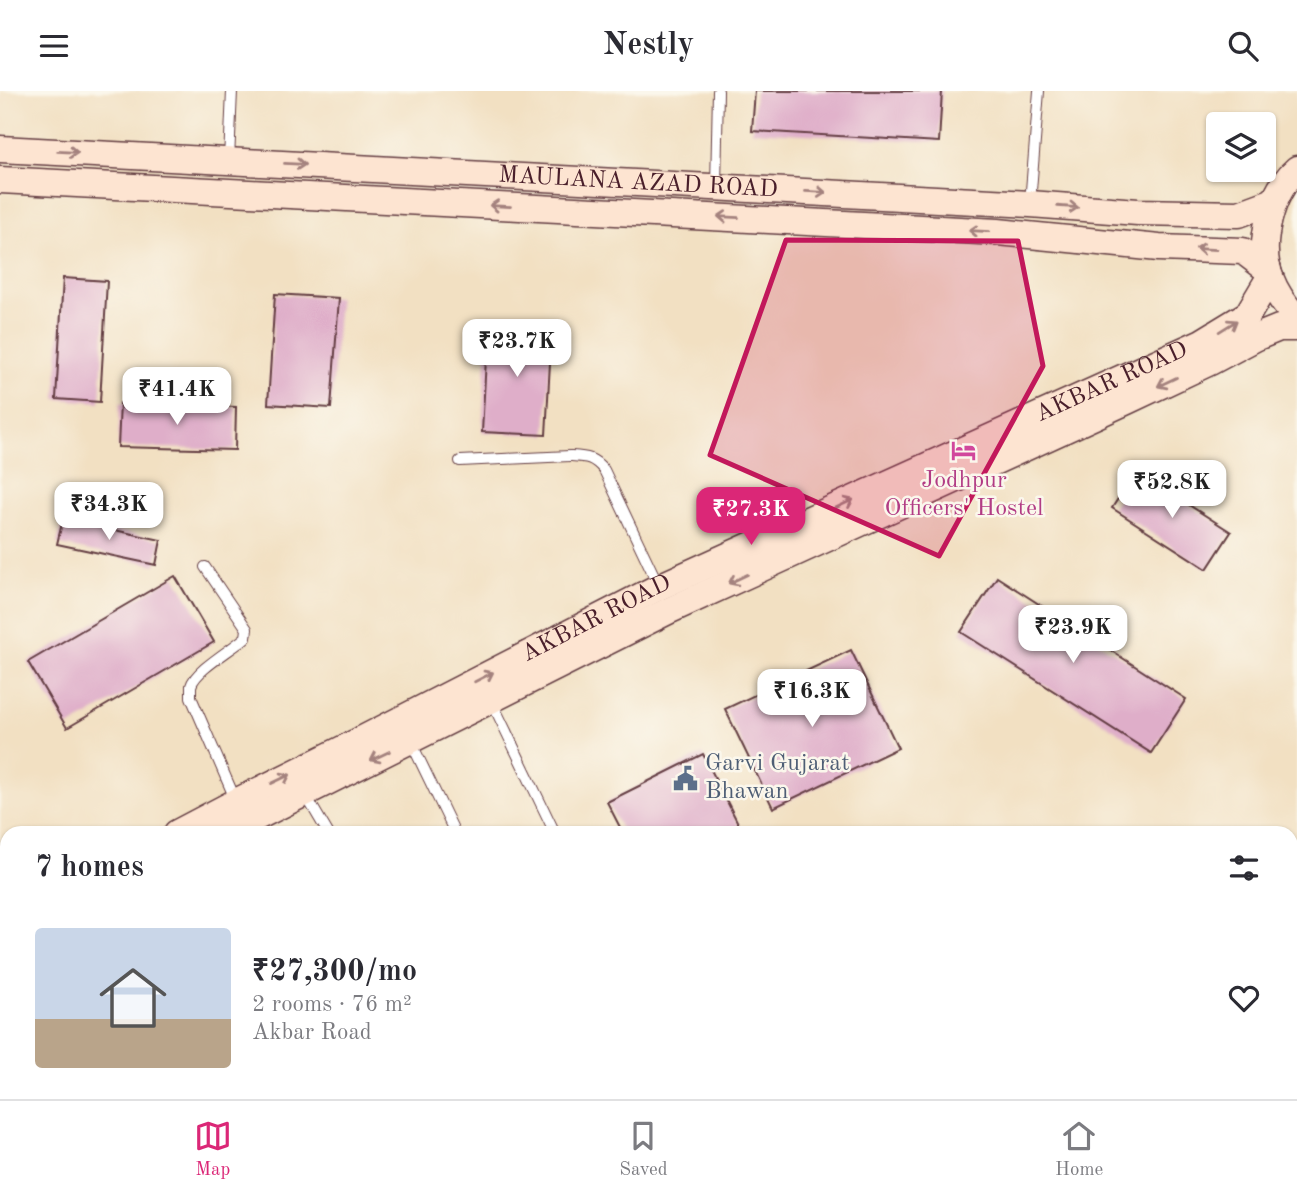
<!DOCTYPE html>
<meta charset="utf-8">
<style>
:root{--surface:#fff;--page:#f2f2f3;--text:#2b2b33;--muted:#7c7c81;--line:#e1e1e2;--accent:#db2777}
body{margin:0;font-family:"Old Standard TT",serif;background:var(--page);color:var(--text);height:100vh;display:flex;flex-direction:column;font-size:26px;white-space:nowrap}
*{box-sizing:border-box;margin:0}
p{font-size:23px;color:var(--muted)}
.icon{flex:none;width:38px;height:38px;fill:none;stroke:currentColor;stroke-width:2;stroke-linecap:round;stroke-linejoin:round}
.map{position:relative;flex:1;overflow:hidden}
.drawer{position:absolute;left:0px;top:735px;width:1298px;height:273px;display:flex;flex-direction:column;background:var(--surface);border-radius:21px 21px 0 0;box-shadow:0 2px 5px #0004}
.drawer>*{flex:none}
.tools{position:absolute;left:1206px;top:21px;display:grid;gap:14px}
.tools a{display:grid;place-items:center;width:70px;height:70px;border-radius:7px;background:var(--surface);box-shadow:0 2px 5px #0004;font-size:35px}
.price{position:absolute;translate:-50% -60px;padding:0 16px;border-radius:14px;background:#fff;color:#222;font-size:23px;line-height:46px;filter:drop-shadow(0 2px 4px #0008)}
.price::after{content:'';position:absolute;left:50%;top:42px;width:21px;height:16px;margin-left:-10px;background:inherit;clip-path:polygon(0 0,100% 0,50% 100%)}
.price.on{background:var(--accent);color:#fff}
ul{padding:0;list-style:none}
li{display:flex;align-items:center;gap:21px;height:175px;padding:0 35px}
li span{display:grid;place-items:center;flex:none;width:196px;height:140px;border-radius:7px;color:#555}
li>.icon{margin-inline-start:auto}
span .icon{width:84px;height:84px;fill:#fffc;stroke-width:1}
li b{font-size:30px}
h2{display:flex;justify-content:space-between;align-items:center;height:84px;padding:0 35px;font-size:30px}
header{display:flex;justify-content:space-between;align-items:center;height:91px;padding:0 35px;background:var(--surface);font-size:32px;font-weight:700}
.tabs{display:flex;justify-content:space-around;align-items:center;height:98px;border-top:2px solid var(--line);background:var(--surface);font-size:19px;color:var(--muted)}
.tabs a{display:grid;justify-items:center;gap:4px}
.tabs .on{color:var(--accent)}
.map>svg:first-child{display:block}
.building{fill:#dfaec9}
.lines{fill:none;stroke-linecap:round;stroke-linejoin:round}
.lane-casing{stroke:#633c42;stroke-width:12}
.street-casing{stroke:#633c42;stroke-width:22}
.secondary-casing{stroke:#633c42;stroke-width:29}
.lane{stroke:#fff;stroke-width:10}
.street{stroke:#fff;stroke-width:19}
.secondary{stroke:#fde4d1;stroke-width:26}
.oneway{stroke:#a4827e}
.marked{fill:#c2185b;fill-opacity:0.2;stroke:#c2185b;stroke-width:5;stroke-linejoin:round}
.labels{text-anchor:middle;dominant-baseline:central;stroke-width:5;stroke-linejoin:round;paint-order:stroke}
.street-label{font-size:24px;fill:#4a1f2b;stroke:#fbf7ec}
.hotel-label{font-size:24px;fill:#b23c85;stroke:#fbf7ec}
.service-label{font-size:24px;fill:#4e5e75;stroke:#fbf7ec;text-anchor:start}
</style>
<header><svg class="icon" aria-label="menu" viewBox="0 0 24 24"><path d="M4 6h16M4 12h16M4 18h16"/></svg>Nestly<svg class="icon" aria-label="search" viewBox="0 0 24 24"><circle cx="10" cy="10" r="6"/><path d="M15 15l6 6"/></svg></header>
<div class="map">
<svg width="1297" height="1008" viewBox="0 0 1297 1008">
<rect width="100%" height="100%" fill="#fbf7ec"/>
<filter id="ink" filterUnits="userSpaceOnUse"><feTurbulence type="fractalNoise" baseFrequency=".0143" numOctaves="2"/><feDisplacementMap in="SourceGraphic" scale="14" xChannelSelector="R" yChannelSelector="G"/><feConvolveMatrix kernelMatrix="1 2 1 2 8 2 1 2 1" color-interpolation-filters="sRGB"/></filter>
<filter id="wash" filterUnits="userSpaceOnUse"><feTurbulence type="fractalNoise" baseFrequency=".00686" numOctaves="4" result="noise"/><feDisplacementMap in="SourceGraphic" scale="28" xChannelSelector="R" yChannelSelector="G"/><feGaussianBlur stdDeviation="1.57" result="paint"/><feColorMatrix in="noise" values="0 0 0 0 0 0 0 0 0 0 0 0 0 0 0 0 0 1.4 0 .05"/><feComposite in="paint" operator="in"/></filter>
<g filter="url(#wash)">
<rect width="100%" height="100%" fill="#f2e0c2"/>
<g id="blocks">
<path class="building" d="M755,0h187l-3,51 -187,-11z
M63,187l44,3 -7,121 -44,-3z
M275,203l64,4 -8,110 -63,-4z
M488,231l64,4 -6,109 -64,-3z
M120,312l116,4 -1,43 -117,-3z
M1136,380l95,61 -24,37 -95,-61z
M63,428l98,21 -5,25 -99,-21z
M175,485l39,66 -147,86 -39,-66z
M997,486l189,122 -35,54 -190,-121z
M851,559l47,98 -125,60 -48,-99z
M703,663l40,79h-120l-16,-31z
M573,1001h98l4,7h-117z
M951,1001h149l-1,7h-148z"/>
</g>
</g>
<g filter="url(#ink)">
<use href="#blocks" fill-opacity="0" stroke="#633c42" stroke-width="2"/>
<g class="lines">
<defs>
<path id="lane" d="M229,69l3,-69
M716,95l2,-95
M1030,112l9,-112
M460,370l110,-5c17,1 23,1 34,14l54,114
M205,476l42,62 -1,8c-13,12 -51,33 -55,49 0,1 0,10 0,11l45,104
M491,609l64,133
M411,651l44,91
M305,703l23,39"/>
<path id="street" d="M1292,765h5
M0,872l7,20
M46,1001l3,7
M811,1008l4,-7"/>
<g id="secondary">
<path id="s1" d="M0,58l1030,55 108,8 101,2 35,-13"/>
<path d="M1297,78c-26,22 -40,76 -27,108 6,16 15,29 27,41"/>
<path d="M0,89l998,52 161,16 84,3 25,19"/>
<path id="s2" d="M177,742l59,-31 123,-61 300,-154 543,-245 46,-28 22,-37"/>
<path d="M225,742l443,-222 459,-210 83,-39 47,-25 22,-9h18"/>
<path d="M0,835l7,-4"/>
<path d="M0,855l7,-3"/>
</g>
</defs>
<use href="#lane" class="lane-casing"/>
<use href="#street" class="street-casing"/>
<use href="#secondary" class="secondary-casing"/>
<use href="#lane" class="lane"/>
<use href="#street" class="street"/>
<use href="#secondary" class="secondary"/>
</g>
<defs><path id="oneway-shaft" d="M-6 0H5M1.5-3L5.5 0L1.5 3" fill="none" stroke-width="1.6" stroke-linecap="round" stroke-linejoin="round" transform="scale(1.75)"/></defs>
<g class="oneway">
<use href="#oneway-shaft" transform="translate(68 61) rotate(3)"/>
<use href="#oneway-shaft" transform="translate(295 73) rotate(3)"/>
<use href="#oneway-shaft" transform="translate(816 101) rotate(3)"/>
<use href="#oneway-shaft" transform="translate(500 115) rotate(-177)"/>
<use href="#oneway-shaft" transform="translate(1068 116) rotate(4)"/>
<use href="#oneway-shaft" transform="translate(728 126) rotate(-177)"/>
<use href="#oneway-shaft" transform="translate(979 140) rotate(-177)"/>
<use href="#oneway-shaft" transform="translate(1206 158) rotate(-177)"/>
<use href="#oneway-shaft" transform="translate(1228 235) rotate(-32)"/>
<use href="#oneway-shaft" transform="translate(1167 291) rotate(155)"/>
<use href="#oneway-shaft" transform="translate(844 413) rotate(-25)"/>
<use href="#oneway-shaft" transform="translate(738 488) rotate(155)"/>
<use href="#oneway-shaft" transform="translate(484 586) rotate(-27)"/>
<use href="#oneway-shaft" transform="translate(380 665) rotate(154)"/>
<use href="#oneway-shaft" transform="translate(281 688) rotate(-26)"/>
</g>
</g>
<path class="marked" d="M786,149l232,1 25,125 -104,190 -229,-101z"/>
<defs>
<symbol id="hotel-bare" viewBox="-9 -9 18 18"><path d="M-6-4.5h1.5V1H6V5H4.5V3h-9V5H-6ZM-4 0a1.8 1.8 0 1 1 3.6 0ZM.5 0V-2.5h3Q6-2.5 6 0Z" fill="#d1479c" stroke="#fbf7ec" stroke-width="2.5" paint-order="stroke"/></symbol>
<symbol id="civic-bare" viewBox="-9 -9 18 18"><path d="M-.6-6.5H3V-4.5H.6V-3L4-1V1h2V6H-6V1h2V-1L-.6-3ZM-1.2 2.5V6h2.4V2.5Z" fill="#5c6f8a" stroke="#fbf7ec" stroke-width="2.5" paint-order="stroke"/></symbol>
</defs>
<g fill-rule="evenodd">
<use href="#hotel-bare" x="946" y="342" width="35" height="35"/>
<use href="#civic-bare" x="668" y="670" width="35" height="35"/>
</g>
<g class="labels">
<g class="street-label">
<text stroke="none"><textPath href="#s1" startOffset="639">MAULANA AZAD ROAD</textPath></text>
<text stroke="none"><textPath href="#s2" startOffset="1038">AKBAR ROAD</textPath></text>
<text stroke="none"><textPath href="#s2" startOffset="471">AKBAR ROAD</textPath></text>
</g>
<g class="hotel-label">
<text x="964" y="390">Jodhpur<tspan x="964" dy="28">Officers' Hostel</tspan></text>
</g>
<g class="service-label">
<text x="705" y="673">Garvi Gujarat<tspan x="705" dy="28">Bhawan</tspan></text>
</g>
</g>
</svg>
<div class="tools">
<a><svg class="icon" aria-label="layers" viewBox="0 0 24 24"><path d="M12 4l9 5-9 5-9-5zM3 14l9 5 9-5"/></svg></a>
</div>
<b class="price" style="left:517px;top:288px">₹23.7K</b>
<b class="price" style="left:177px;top:336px">₹41.4K</b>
<b class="price" style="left:1172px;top:429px">₹52.8K</b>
<b class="price" style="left:109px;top:451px">₹34.3K</b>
<b class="price on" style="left:751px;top:456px">₹27.3K</b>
<b class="price" style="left:1073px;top:574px">₹23.9K</b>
<b class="price" style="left:812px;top:638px">₹16.3K</b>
<section class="drawer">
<h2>7 homes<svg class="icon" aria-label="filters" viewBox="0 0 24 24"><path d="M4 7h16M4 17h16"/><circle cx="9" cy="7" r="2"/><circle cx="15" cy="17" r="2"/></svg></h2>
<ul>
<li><span style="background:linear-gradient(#c9d6e8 65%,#b9a48a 0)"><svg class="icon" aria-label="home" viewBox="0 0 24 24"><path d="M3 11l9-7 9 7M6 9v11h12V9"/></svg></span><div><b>₹27,300/mo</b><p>2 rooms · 76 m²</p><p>Akbar Road</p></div><svg class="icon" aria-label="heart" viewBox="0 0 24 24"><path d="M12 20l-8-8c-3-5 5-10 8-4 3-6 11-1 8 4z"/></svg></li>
</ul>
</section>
</div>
<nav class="tabs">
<a class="on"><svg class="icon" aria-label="map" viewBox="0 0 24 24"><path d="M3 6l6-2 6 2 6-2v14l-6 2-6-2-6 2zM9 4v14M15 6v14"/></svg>Map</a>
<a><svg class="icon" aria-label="saved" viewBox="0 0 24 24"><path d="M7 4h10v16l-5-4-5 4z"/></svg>Saved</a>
<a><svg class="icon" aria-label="home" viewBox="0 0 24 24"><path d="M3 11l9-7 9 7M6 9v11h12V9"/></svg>Home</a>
</nav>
